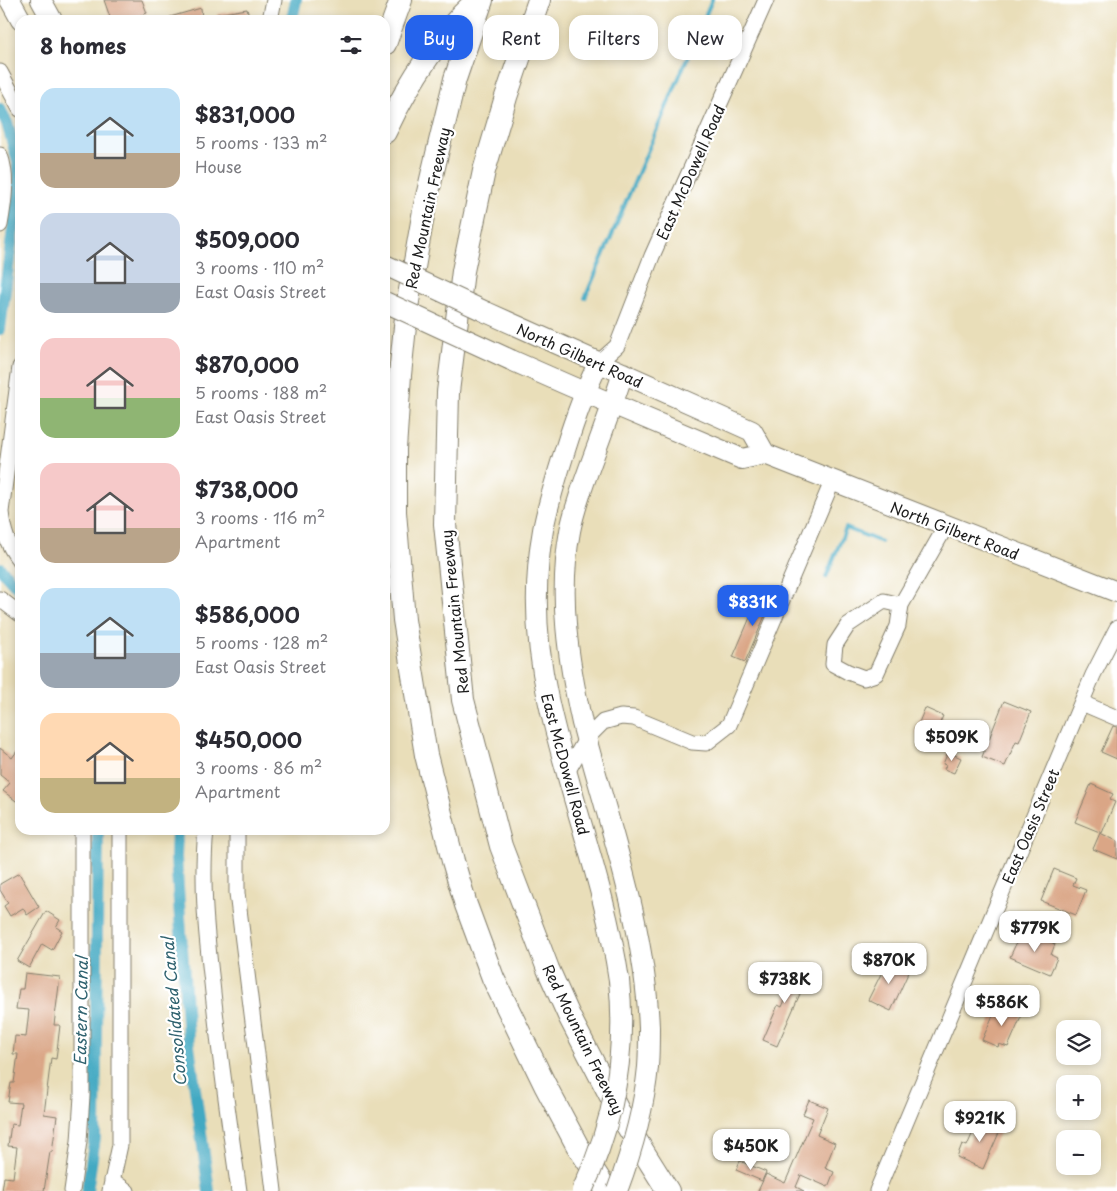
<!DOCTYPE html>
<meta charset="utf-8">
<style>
:root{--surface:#fff;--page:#f2f2f3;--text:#2b2b33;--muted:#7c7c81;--accent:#2563eb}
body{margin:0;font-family:"Playpen Sans",sans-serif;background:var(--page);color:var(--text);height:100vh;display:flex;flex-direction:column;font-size:19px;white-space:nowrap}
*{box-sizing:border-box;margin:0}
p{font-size:16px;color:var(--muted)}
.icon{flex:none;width:28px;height:28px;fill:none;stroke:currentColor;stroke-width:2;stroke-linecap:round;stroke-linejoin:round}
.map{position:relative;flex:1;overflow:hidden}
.side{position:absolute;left:15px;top:15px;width:375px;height:820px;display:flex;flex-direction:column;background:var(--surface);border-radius:15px;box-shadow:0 2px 8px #0003}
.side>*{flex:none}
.banner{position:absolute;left:405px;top:15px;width:475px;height:45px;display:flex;gap:10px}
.buttons{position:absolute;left:1056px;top:1020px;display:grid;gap:10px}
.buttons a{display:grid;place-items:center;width:45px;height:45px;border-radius:10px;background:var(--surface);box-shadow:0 2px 8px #0003;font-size:25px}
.price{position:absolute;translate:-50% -42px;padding:0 11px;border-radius:10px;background:#fff;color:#222;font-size:16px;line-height:32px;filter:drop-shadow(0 1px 2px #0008)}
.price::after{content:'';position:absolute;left:50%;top:30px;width:15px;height:11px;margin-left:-8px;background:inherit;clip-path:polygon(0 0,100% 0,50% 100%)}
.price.selected{background:var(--accent);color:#fff}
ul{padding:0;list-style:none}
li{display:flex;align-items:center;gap:15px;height:125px;padding:0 25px}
li span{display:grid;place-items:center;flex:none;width:140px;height:100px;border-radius:15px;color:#555}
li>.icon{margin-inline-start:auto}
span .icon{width:60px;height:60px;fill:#fffc;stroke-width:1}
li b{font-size:21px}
h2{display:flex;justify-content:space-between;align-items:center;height:60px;padding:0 25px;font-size:21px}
.pill{padding:0 18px;border-radius:15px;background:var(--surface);box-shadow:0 2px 8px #0003;font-size:18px;line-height:45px}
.pill.selected{background:var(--accent);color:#fff}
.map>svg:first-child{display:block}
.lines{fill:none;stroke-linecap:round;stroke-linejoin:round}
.stream{stroke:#42a9c2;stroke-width:4}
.canal{stroke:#42a9c2;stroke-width:12}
.building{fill:#daa686}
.minor-casing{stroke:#827d6a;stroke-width:17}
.major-casing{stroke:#827d6a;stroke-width:22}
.highway-casing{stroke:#827d6a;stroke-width:24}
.minor{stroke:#fff;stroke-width:15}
.major{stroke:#fff;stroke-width:20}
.highway{stroke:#fff;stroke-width:22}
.major-bridge-casing{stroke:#827d6a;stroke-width:22;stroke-linecap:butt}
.major-bridge{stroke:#fff;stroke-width:20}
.labels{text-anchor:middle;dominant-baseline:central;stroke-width:4.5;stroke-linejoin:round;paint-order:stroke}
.street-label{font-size:15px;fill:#1c1c1c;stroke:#fff}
.water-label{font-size:16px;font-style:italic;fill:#2f626f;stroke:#fff}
</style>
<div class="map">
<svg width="1117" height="1191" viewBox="0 0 1117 1191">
<rect width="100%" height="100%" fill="#fff"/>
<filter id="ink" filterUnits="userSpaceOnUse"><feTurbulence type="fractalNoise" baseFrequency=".02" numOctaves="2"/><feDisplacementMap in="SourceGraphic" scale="10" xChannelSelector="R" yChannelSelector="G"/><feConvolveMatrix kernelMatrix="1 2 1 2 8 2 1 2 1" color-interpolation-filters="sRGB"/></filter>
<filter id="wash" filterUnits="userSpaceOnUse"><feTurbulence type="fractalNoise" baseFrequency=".0096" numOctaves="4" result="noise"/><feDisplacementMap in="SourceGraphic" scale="20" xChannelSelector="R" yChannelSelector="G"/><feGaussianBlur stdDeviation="1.12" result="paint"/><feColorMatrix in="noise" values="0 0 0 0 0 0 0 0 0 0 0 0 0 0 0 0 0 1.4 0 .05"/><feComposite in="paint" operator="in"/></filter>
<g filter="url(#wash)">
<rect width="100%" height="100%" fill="#e9deb9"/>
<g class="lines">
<path class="stream" d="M585,298l127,-298
M826,577l20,-49 35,14"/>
<path class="canal" d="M292,20l4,-20
M0,109l7,14 11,39 -1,36 -17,131
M0,568l20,22
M177,830l-1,27 12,181 21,153
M87,1191l8,-54 3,-307"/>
</g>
<g id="blocks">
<path class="building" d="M104,0h38l5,13 -19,7h-17z
M201,8l1,12h-31l-1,-3z
M247,9l3,11h-33v-6z
M761,592l12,5 -28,65 -12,-5z
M1004,701l27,11 -12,30 -3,-1 -11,25 -23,-9z
M925,708l18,8 -11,24 -17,-8z
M1113,726l4,1v32l-16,-7z
M20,747v57l-17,-13 7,-8 -10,-8v-27l12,10z
M948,752l13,6 -7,15 -10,-4 2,-4 -3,-1z
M1091,784l22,10 -3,6 5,2 -13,31 -27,-11z
M1100,833l17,8v18l-24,-10z
M1054,869l22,9 -3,7 13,5 -10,25 -35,-14z
M19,873l20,34 -12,8 -4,-7 -13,8 -6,-10 4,-3 -8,-13v-6z
M46,911l14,9 -4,7 6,4 -10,19 -10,-6 -13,24 -12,-7z
M1030,933l25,11 -4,11 6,3 -7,16 -40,-17 9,-20 8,4z
M888,960l22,9 -19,42 -23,-11z
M779,967l28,11 -30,68 -14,-6 15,-35 4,2 8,-19 -17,-7z
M25,973l35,4 -6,48h6l-4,34 -5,-1 -7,56 13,2 -5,36h-2l-6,39h-42l2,-14 9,1 4,-31 -9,-1 3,-22 7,1 3,-22 -13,-1 3,-19h3l4,-29h-5l2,-18 11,1 3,-27 -13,-1 3,-20h4z
M998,1004l24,11 -14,32 -9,-3 -1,3 -16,-7z
M809,1100l19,8 -11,27 18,8 -10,25 9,4 -6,15 -27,-12 -5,12 8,4h-46l8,-17 19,9 28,-65 -10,-4z
M980,1116l22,10 -19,43 -26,-12 5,-13 5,2z
M740,1161l26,11 -4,9 -26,-11z"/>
</g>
</g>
<g filter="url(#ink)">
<use href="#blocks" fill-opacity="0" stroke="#827d6a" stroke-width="1"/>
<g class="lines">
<defs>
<path id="minor" d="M270,20l4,-20
M0,72l20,37
M0,155c8,22 4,48 0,70
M599,362l18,-16 35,-90 114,-256
M20,367l-19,145c2,20 7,34 19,49
M0,599l20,15
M901,605l-17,-4 -36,24 -13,20 -2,19 15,8 16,6 12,-4 22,-48 3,-21 45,-79
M1082,703l35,15
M567,772l19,-33 17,-17 18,-5 13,1 58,24 14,1 23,-18 103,-243
M206,830c-5,50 0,102 6,153 7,69 17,139 27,208
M237,830v63l37,298
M112,1180l15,11
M72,1191l7,-50 3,-45v-266
M110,1191l10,-46v-315
M877,1191l216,-516 24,-47"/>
<path id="major" d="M10,0l11,20
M41,0l11,20
M486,312l266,119 13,23
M511,360l59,26 172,73 23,-5 352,138
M599,362c-15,30 -24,56 -34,88 -8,26 -17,53 -22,80 -10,55 -7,114 5,169 20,94 57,185 71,281
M623,373c-9,28 -19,55 -29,82 -9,25 -19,50 -24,76 -12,64 -2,129 12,192 26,100 63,200 67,305"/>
<path id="highway" d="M482,0l-27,79 -18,75 -12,51 -18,102 -7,68 -5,74v63l9,108 22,135 27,106 13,44 27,73 52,107 32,60 30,46
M539,0l-33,97 -22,74 -21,100 -15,121 -3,132 18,176 38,146 47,123 22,49 51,98 47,75
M385,44l16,-44
M385,132c23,-48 53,-96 92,-132"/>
</defs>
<use href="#minor" class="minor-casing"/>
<use href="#major" class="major-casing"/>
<use href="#highway" class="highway-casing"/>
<use href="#minor" class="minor"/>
<use href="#major" class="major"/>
<use href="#highway" class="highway"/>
<defs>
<path id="major-bridge" d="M385,265l101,47
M385,302l126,58
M582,1191c32,-68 45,-136 37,-211
M617,1191c15,-40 27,-82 31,-124 1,-13 1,-27 1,-39"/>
</defs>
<use href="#major-bridge" class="major-bridge-casing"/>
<use href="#major-bridge" class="major-bridge"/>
</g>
</g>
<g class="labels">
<g class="street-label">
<text transform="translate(690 172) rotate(-66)">East McDowell Road</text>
<text transform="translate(427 208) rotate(-78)">Red Mountain Freeway</text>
<text transform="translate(580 355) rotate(24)">North Gilbert Road</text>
<text transform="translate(955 530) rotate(21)">North Gilbert Road</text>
<text transform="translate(454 612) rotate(-96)">Red Mountain Freeway</text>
<text transform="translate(566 764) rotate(75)">East McDowell Road</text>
<text transform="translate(1030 826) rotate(-67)">East Oasis Street</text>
<text transform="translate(584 1039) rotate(64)">Red Mountain Freeway</text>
</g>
<g class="water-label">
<text transform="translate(80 1011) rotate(-89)">Eastern Canal</text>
<text transform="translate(173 1012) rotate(-95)">Consolidated Canal</text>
</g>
</g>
</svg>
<div class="buttons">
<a><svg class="icon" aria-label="layers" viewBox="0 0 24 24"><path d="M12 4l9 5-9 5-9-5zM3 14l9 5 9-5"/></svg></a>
<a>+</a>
<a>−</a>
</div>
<b class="price selected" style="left:753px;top:627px">$831K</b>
<b class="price" style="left:952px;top:762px">$509K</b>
<b class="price" style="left:1035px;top:953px">$779K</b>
<b class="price" style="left:889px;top:985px">$870K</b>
<b class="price" style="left:785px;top:1004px">$738K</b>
<b class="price" style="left:1002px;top:1027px">$586K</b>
<b class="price" style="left:980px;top:1143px">$921K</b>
<b class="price" style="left:751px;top:1171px">$450K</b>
<div class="banner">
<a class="pill selected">Buy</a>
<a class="pill">Rent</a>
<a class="pill">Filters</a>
<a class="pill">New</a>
</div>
<section class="side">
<h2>8 homes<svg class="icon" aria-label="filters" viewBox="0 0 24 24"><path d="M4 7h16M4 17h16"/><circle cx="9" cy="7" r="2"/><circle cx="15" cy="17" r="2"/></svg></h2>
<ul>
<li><span style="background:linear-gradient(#bfe0f5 65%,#b9a48a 0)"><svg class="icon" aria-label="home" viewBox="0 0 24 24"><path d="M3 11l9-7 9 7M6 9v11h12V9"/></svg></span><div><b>$831,000</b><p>5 rooms · 133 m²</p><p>House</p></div></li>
<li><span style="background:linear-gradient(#c9d6e8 70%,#9aa5b1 0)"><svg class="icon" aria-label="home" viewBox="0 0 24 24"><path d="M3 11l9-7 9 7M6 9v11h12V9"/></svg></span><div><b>$509,000</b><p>3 rooms · 110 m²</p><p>East Oasis Street</p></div></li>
<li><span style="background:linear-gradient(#f6c9c9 60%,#8fb573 0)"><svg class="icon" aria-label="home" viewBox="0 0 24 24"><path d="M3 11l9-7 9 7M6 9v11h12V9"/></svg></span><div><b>$870,000</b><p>5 rooms · 188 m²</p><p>East Oasis Street</p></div></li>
<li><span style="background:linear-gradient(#f6c9c9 65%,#b9a48a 0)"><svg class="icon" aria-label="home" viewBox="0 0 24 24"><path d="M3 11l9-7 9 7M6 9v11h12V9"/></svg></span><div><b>$738,000</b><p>3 rooms · 116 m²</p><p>Apartment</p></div></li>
<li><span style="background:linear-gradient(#bfe0f5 65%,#9aa5b1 0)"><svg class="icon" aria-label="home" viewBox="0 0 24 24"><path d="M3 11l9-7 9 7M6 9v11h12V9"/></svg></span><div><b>$586,000</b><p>5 rooms · 128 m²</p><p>East Oasis Street</p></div></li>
<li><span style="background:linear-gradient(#ffd9b3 65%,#c2b280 0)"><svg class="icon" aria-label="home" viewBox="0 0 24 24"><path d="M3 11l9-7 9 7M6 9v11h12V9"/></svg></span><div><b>$450,000</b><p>3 rooms · 86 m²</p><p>Apartment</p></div></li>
</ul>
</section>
</div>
